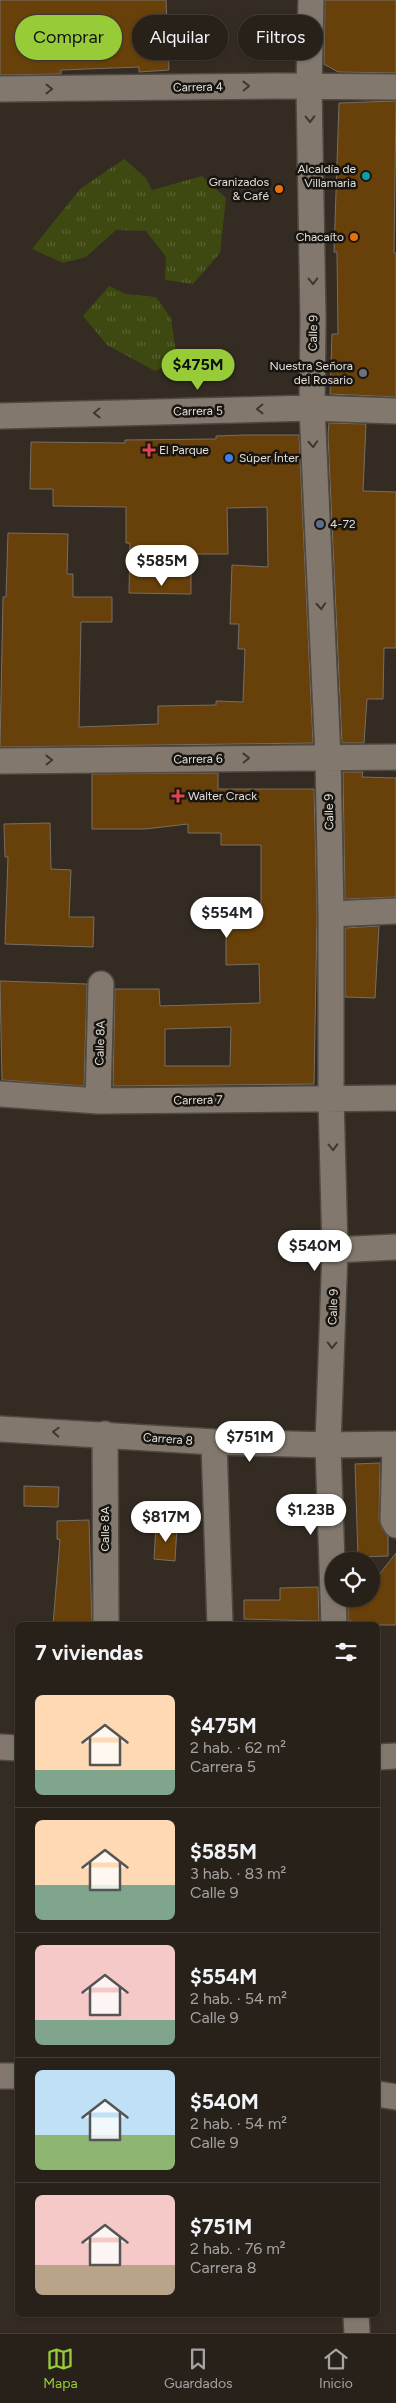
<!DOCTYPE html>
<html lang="es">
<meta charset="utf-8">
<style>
:root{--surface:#27211a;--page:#2f2923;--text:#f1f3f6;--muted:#a4a3a2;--line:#433e39;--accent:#97cc38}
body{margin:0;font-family:Figtree,sans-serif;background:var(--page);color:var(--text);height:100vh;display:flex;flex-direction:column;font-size:19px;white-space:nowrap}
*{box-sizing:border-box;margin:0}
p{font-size:16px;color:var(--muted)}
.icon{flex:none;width:28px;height:28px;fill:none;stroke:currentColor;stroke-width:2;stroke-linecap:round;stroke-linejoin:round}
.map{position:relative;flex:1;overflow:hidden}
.side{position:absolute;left:15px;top:1622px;width:365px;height:695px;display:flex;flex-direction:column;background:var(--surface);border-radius:8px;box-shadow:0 1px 4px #0004,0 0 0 1px var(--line)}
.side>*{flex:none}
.hud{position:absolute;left:15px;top:15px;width:366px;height:45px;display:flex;gap:10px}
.controls{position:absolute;left:325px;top:1552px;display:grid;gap:10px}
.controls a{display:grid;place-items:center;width:55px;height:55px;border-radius:50%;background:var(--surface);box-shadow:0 1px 4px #0004,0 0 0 1px var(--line);font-size:25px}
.price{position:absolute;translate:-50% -42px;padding:0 11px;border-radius:18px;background:#fff;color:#222;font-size:16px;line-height:32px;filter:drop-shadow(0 1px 2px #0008)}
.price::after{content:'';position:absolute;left:50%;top:30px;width:15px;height:11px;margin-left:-8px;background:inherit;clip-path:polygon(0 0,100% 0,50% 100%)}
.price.current{background:var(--accent);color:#111}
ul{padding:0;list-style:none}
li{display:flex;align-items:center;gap:15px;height:125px;padding:0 20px}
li+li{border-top:1px solid var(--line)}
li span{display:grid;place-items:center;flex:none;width:140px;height:100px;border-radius:8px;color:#555}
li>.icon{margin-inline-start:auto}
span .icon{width:60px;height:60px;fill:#fffc;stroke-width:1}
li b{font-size:21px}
h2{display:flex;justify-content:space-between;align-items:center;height:60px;padding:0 20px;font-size:21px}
.chip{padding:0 18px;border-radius:22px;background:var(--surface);box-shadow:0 1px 4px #0004,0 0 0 1px var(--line);font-size:18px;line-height:45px}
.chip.current{background:var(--accent);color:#111}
.menu{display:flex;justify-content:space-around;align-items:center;height:70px;border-top:1px solid var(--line);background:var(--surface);font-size:14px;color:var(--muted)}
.menu a{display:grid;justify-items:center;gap:2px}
.menu .current{color:var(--accent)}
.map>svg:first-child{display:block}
.grass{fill:url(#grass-tufts)}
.building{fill:#68400a;stroke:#776e64;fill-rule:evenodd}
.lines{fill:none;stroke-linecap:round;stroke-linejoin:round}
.street-casing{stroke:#4f4941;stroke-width:28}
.street{stroke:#82786e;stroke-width:25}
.oneway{stroke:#3d3832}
.culture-dot{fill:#0f9aa8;stroke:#181511;stroke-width:2}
.food-dot{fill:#e8710a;stroke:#181511;stroke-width:2}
.worship-dot{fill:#6b7280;stroke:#181511;stroke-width:2}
.health-dot{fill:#e0444e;stroke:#181511;stroke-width:2}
.shop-dot{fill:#3f7fe0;stroke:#181511;stroke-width:2}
.service-dot{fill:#5c6f8a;stroke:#181511;stroke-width:2}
.labels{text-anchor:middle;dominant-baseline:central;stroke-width:5;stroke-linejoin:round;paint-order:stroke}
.street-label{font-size:12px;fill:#e3ded8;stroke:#181511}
.poi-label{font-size:12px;fill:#e3ded8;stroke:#181511;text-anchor:end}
</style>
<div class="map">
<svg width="396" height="2333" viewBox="0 0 396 2333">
<defs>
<pattern id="grass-tufts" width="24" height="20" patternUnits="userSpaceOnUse" patternTransform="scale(1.25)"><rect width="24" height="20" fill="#3d4910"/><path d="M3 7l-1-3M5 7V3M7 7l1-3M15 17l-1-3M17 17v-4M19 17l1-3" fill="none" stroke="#596332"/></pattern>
</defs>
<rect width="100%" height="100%" fill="#342c23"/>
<path class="grass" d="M124,159l22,19 6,12 50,-14 24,22 -6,55 -27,31 -28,-4 1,-23 -20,-26 -30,-1 -30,27 -23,6 -31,-14 48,-60z
M109,286l17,8 30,3 15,21 6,42 -22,11 -48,-26 -24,-29z"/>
<path class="building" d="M0,0h166l3,70 -30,2v-5l-78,3v4l-61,1z
M325,0h71v73l-58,-1 -14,-8z
M396,101l-2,152h2v144l-66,-3 2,-60h6l-1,-82h-3l5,-149z
M329,423l37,1 -3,67 33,1v156h-12l-1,51h-16l-3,44h-22l-14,-308z
M245,435h54l14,308 -313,4 3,-150h3l2,-64 60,1 -1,40h6v23h39v25h-31l-2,105 79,-3v-18l58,-1v-4l27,1 2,-53h-7l1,-25h-9l2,-59 36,2 -1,-60 -40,1 1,46h-37v40l-62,-1 1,-50h-4v-36l-73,-1v-17h-23l1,-47 94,1v-3l91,-1v-3z
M343,772h20l-1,5 34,1v119l-51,2z
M218,773v16h96l3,125 -3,170 -201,2 2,-97h44l1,17 100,-3 -1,-39 -33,1v-43l35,-1v-76h-40v-12h-33v-9l-43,5h-53v-55zM231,1027l-1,39h-65v-37z
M50,823l1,46 20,1 -2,47h25l-1,30 -88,-3 3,-87h-3l-1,-33z
M379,926l-4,72 -30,-1v-69z
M0,981l87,3 -3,102 -82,-6z
M380,1463l-1,57 2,7 7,10v19l-30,1 -3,-93z
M24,1486l35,1 -1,20 -34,-1z
M89,1520l3,105h-39l7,-85 -3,-1v-18z
M156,1525l21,1 -2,35 -21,-2z
M396,1553v72h-44v-4h-4v-22h23v-14z
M318,1587l1,34 -75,-2v-19h36v-12z"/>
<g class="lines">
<defs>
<path id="street" d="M311,0l-2,86 4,234 -1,88 16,349 3,157v184l4,152 -7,195 6,180
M0,89l276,-3 120,1
M0,416l312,-8 84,3
M0,761l396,-4
M331,914l65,-3
M0,1094l98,7 298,-3
M98,1101l3,-117
M335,1250l61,-3
M0,1429l214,13 114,3 68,-1
M105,1434l1,191
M214,1442l6,183
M395,1444l-2,76 3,5
M0,1747l18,1
M378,1757l18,-1
M0,2076h18
M378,2094l18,3
M356,2315l1,18"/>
</defs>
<use href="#street" class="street-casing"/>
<use href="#street" class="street"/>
</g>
<defs><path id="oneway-chevron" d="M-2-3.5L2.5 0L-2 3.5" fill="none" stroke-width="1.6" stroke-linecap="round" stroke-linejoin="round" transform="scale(1.25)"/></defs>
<g class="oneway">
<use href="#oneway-chevron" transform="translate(246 86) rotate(-1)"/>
<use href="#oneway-chevron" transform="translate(49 89)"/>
<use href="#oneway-chevron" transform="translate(310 119) rotate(89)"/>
<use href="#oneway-chevron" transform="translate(313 281) rotate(89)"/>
<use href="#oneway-chevron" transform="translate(260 409) rotate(179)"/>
<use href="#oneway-chevron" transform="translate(97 413) rotate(179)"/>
<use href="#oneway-chevron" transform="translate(313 444) rotate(87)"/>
<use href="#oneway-chevron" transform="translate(321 606) rotate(87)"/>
<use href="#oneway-chevron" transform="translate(246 758) rotate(-1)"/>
<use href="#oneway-chevron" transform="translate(49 760) rotate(-1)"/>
<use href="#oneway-chevron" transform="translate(333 1147) rotate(88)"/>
<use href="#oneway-chevron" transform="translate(332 1345) rotate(92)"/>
<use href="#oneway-chevron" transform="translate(56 1432) rotate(-177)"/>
</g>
<circle class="culture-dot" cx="366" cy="176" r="5"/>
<g class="food-dot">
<circle cx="279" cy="189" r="5"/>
<circle cx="354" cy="237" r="5"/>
</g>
<circle class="worship-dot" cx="363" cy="373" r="5"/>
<g class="health-dot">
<path d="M146.5 442.5h5v5h5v5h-5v5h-5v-5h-5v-5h5z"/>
<path d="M175.5 788.5h5v5h5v5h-5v5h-5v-5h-5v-5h5z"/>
</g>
<circle class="shop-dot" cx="229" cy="458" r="5"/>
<circle class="service-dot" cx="320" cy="524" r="5"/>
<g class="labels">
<g class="street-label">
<text transform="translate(198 87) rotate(-1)">Carrera 4</text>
<text transform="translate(313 333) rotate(-89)">Calle 9</text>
<text transform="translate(198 411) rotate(-1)">Carrera 5</text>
<text transform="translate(198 759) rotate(-1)">Carrera 6</text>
<text transform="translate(329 812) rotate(-91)">Calle 9</text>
<text transform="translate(100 1043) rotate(-88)">Calle 8A</text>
<text transform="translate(198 1100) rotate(-1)">Carrera 7</text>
<text transform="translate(333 1307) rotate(-88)">Calle 9</text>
<text transform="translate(168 1439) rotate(4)">Carrera 8</text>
<text transform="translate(105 1529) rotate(-90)">Calle 8A</text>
</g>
<g class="poi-label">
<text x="356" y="169">Alcaldía de<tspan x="356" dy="14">Villamaria</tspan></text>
<text x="269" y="182">Granizados<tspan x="269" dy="14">&amp; Café</tspan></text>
<text x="344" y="237">Chacaíto</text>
<text x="353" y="366">Nuestra Señora<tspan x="353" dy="14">del Rosario</tspan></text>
<text x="159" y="450" text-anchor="start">El Parque</text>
<text x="239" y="458" text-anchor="start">Súper Ínter</text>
<text x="330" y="524" text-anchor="start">4-72</text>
<text x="188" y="796" text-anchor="start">Walter Crack</text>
</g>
</g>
</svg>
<div class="controls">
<a><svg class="icon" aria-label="locate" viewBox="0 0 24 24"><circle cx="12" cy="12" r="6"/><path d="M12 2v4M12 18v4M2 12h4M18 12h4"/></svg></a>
</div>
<b class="price current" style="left:198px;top:391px">$475M</b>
<b class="price" style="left:162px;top:587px">$585M</b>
<b class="price" style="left:227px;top:939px">$554M</b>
<b class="price" style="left:315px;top:1272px">$540M</b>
<b class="price" style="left:250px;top:1463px">$751M</b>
<b class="price" style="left:311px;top:1536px">$1.23B</b>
<b class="price" style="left:166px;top:1543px">$817M</b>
<div class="hud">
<a class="chip current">Comprar</a>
<a class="chip">Alquilar</a>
<a class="chip">Filtros</a>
</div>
<section class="side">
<h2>7 viviendas<svg class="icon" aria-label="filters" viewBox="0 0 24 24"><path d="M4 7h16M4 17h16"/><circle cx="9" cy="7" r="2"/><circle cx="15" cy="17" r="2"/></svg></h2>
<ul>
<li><span style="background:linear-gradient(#ffd9b3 75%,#7fa58c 0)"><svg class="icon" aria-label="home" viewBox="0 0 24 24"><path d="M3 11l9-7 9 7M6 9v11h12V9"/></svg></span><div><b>$475M</b><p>2 hab. · 62 m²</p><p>Carrera 5</p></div></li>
<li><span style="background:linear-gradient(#ffd9b3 65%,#7fa58c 0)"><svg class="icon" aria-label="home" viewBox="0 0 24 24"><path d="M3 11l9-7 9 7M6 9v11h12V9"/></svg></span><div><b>$585M</b><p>3 hab. · 83 m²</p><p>Calle 9</p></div></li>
<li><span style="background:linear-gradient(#f6c9c9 75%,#7fa58c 0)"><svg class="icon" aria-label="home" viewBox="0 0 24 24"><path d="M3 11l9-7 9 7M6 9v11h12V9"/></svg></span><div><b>$554M</b><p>2 hab. · 54 m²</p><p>Calle 9</p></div></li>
<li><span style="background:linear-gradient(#bfe0f5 65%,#8fb573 0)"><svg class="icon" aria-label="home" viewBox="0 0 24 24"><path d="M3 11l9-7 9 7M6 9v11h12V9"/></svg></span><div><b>$540M</b><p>2 hab. · 54 m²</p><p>Calle 9</p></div></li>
<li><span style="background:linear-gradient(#f6c9c9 70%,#b9a48a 0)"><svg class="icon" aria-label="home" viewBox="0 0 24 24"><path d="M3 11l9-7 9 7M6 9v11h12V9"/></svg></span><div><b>$751M</b><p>2 hab. · 76 m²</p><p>Carrera 8</p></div></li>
</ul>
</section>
</div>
<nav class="menu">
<a class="current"><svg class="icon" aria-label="map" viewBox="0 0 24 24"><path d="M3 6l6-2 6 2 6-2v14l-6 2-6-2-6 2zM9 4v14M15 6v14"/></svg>Mapa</a>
<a><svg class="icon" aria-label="saved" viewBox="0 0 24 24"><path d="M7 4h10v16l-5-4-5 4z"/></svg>Guardados</a>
<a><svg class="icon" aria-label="home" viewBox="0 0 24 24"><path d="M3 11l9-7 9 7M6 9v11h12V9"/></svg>Inicio</a>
</nav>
